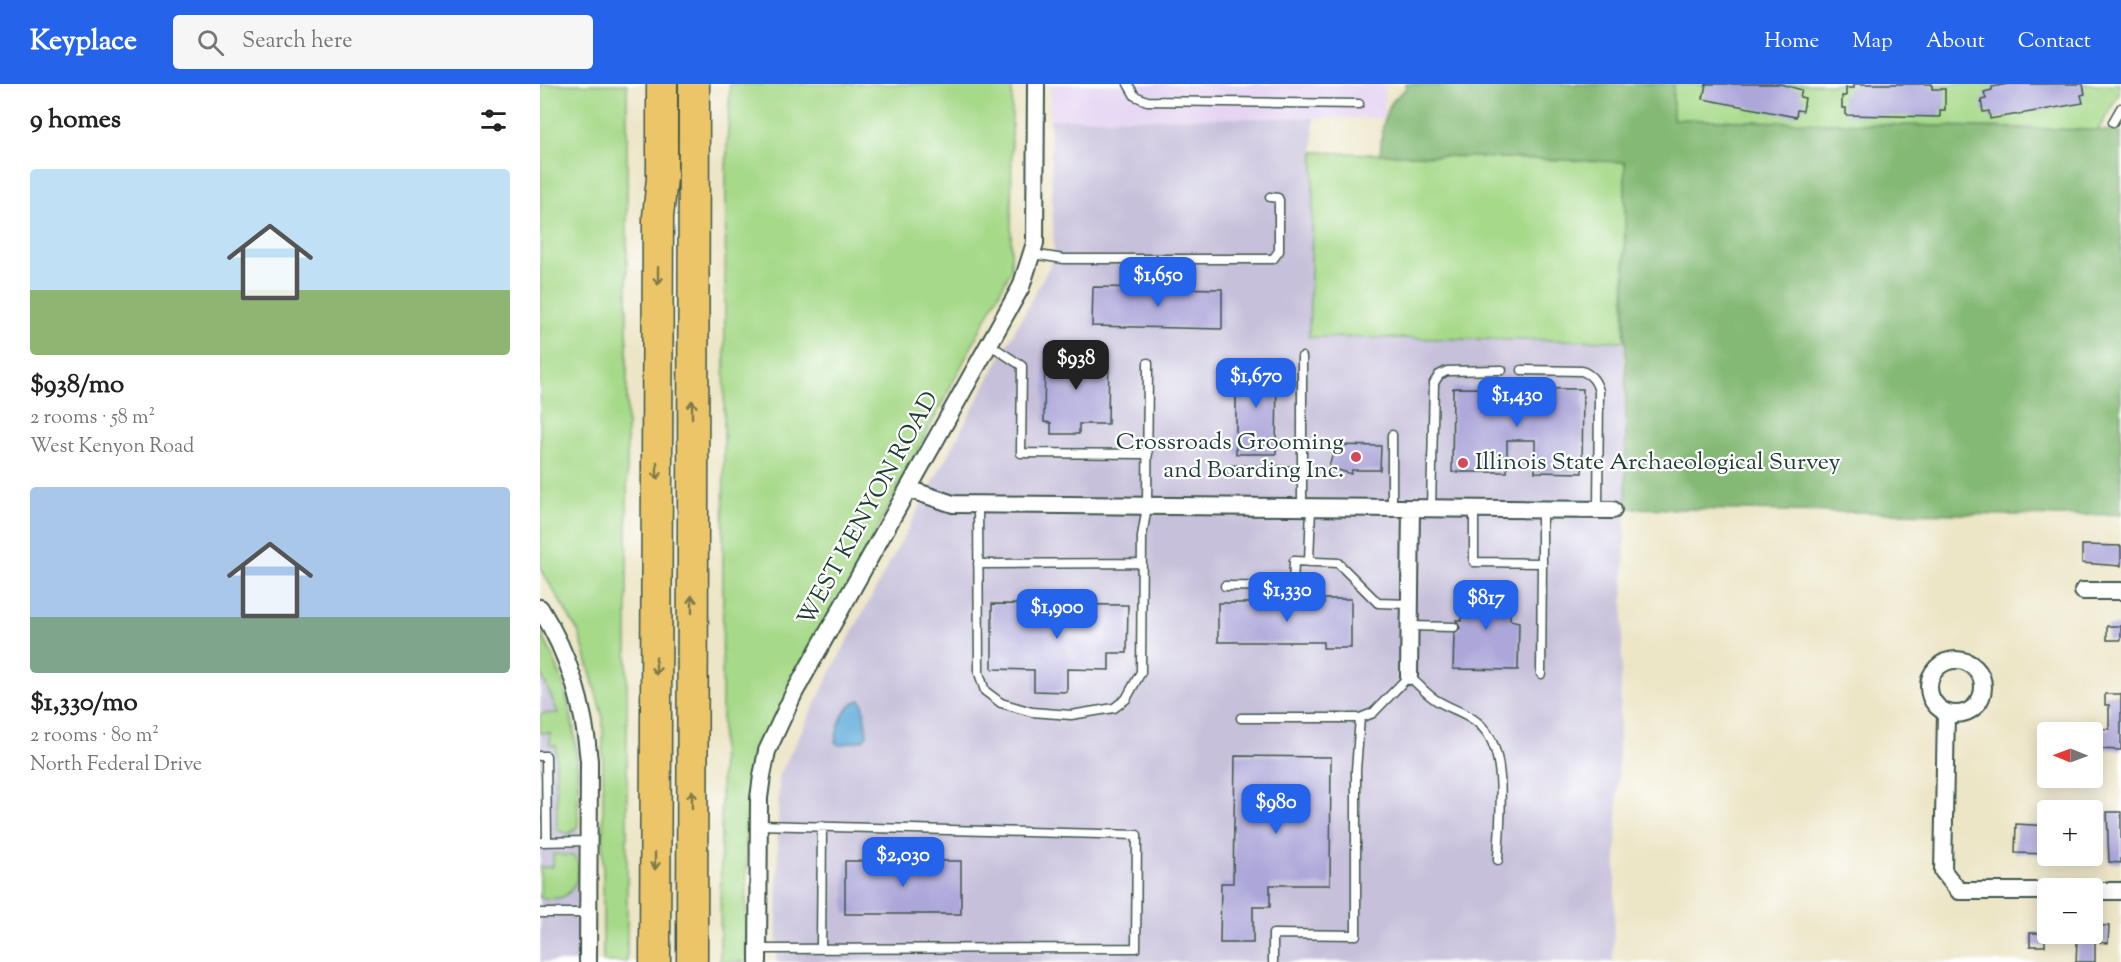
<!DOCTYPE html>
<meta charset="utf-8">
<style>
:root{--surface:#fff;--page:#f6f6f6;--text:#222;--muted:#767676;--accent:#2563eb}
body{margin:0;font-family:"Sorts Mill Goudy",serif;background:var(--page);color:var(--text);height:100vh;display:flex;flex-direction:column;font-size:22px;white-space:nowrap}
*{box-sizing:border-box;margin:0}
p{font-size:20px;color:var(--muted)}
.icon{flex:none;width:33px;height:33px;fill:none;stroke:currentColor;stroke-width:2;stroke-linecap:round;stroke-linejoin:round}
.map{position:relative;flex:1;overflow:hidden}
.side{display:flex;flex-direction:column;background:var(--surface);width:540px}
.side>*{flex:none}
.needle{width:39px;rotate:271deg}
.tools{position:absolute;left:1497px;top:638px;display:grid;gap:12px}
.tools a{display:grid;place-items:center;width:66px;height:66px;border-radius:6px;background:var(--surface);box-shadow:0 3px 15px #0003;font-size:30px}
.price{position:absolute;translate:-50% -51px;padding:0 14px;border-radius:12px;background:var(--accent);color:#fff;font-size:20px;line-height:39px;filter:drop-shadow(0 2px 3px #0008)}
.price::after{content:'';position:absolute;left:50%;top:36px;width:18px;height:14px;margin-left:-9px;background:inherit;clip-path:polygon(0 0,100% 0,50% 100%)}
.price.current{background:#222;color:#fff}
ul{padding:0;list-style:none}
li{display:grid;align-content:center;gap:12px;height:318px;padding:0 30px}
li span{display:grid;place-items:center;height:186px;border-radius:6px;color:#555}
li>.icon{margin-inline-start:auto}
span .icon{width:108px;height:108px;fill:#fffc;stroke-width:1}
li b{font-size:26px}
h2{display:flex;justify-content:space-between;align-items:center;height:72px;padding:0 30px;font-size:26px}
header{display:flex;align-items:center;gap:36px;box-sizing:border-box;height:84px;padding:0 30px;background:var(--accent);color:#fff}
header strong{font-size:28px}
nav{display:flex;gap:33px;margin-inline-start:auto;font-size:21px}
.search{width:420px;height:54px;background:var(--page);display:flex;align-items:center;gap:15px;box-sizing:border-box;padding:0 21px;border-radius:6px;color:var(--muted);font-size:22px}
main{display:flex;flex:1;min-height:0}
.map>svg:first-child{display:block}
.built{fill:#e4d3f2}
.industrial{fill:#c6c0da}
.green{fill:#a6d988;stroke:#628b5e;stroke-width:1.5}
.forest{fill:#84b974;stroke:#527b54;stroke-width:1.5}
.water{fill:#63addb;stroke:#417588;stroke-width:1.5}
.building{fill:#aca6d9}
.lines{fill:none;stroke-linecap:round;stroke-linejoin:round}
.service-casing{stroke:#3e564a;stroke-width:11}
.minor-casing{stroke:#3e564a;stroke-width:20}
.motorway-casing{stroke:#3e564a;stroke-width:33}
.service{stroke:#fff;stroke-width:8}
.minor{stroke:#fff;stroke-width:16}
.motorway{stroke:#edc569;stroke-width:30}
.oneway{stroke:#7c7a4c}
.poi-dot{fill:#d1495b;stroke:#fff;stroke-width:2}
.labels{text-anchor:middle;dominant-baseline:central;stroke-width:4.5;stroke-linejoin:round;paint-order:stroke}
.poi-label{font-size:24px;fill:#1f3d34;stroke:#fff;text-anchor:end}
.street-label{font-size:24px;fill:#1f3d34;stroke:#fff}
</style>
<header>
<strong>Keyplace</strong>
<div class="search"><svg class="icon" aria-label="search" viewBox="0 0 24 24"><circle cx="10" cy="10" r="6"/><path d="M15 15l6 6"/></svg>Search here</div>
<nav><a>Home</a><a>Map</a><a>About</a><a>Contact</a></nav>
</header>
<main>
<section class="side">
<h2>9 homes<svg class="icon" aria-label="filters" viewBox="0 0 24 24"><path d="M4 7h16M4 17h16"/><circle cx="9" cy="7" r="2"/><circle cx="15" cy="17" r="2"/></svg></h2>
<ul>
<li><span style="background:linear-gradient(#bfe0f5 65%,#8fb573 0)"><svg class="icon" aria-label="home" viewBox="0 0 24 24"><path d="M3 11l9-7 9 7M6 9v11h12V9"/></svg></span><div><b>$938/mo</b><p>2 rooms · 58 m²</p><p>West Kenyon Road</p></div></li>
<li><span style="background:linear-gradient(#a9c7e8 70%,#7fa58c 0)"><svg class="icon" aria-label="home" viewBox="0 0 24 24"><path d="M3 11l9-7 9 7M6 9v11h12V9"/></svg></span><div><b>$1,330/mo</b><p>2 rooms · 80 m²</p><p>North Federal Drive</p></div></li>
</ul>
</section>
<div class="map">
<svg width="1581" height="878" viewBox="0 0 1581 878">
<rect width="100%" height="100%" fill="#fff"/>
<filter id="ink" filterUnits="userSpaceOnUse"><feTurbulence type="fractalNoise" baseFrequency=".0167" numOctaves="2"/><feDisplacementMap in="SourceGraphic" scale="12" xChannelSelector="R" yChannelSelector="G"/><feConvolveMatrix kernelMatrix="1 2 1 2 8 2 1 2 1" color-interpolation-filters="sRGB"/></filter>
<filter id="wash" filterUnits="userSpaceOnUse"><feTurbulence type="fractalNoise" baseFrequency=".008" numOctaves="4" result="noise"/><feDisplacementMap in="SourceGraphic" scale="24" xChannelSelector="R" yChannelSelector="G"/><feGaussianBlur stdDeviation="1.35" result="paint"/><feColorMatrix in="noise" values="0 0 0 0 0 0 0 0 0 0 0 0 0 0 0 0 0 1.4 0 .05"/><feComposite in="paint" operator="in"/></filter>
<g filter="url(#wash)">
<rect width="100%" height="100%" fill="#ece5c6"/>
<path class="built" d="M510,0h335l-1,34 -334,1z"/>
<path class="industrial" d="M774,34l-5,219 315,4 2,167 -13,454h-837l3,-186 55,-110 220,-408 -4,-139z
M0,549l9,16 21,51 9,55 -1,207h-38z"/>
<path class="green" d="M0,0h87v878h-24v-244l-24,-85 -39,-65z
M190,0h282l-1,186 -263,508 -3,184h-25l6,-790z
M1133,0h447l-1,10 -21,36 -425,-11z
M774,68l311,10 -1,179 -315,-4z
M0,548c36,60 39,126 38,194l-9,8 -12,-4 -1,-84 -6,-1v-12h-10v-19l18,-1 -18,-42z
M13,770l21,2c10,13 1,37 -14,42 -5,1 -14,0 -20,0v-31h13z"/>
<path class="forest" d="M866,0h267v35l448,12v383l-56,2 -439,-8 -1,-346 -245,-8c3,-27 1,-49 26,-65z"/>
<path class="water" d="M320,616l3,4 4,31 -4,5 -24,5 -4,-3c3,-16 7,-36 25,-42z"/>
<g id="blocks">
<path class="building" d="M1166,0h74l22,6 -2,7 5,1 -2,13 -6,-1 -1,7 -93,-18z
M1314,0h78v5h13v21h-5v7l-94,-2v-7h-4v-12h4v-8h8z
M1468,0h75l2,10 -4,1 2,8 -93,16 -1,-8 -6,1 -2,-12 5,-1 -2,-7 8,-2v-3z
M553,203l129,2v40l-130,-3z
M505,268l64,1 -1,71h-29v10h-28v-11l-7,-1z
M696,281h41l-1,89h-40z
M913,304l130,1 -1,84 -47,-1v-32h-28v32h-55z
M795,361l46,1 -1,24h-28l-1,4 -22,-7z
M1542,461l39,1v20l-39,-3z
M922,501l48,1v34l9,2 -1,48 -65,-1 1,-36 6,-5 -4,-8 6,1z
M783,515h28v49h-28v-6h-105v-39h106z
M452,520l136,1 -1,48h-18v17l-42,-1v23l-33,-1v-21l-42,-1z
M1567,542h14v14h-14z
M1565,610h16v56l-23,-1v-6h-4v-15l15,1v-24h-4z
M695,672l96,1 -1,128h-60v22h-17v36h-33l1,-60h12z
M1567,728h14v51l-12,-1z
M1476,740l32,2v28l-33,-1z
M305,777h116v53h-116z
M1552,841l17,1 -1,17 -13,-1v20h-19l1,-21h15z
M1490,849h15v13h-15z"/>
</g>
</g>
<g filter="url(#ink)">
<use href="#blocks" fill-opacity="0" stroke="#3e564a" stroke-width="1.5"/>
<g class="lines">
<defs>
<path id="service" d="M588,0l7,12 12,5 212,3
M1573,38l8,-14
M492,170l32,5h209l6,-8v-51l-1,-2 -8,-1
M449,260l33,22 -1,87 127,1
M982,286l60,1c10,4 14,10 17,20l-1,119
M691,386l71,1
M438,420l1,169 6,18 16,12 31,9 39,3 43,-7 12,-9 15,-27 1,-135 5,-31 1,-143
M762,423v-150
M852,424v-73
M891,424l3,-125 5,-8 8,-4 55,-1
M934,425v53l68,1 -1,111
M769,478l2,-55
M1002,479v-54
M438,480l164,-1
M685,502l68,1 1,-26 44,2 40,40 31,1
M869,542l45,1
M701,634h119l13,-5 36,-37c9,8 17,18 27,24 16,10 36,14 48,29 25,28 15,95 14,131
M0,672h6l1,86
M0,758l49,-1
M0,829h48
M218,865l378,-1 1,-113 -378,-10
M281,865l1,-123
M733,878v-28l83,1v-165l4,-52"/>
<path id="minor" d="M368,405l45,15 660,6
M1543,507h38
M0,524c30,48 44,97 49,153l-1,201
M1389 603a27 27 0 1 1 54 0a27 27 0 1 1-54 0Z
M869,592l2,-168
M1406,629l-3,158 16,20h89
M1552,807h29
M218,878l1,-164 3,-22 5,-25 27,-58 227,-406 14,-44 1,-159"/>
<path id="motorway" d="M115,878l3,-745 4,-39v-94
M152,878l2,-878"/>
</defs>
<use href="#service" class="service-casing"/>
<use href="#minor" class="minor-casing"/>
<use href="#motorway" class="motorway-casing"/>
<use href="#service" class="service"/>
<use href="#minor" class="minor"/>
<use href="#motorway" class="motorway"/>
</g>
<defs><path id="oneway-shaft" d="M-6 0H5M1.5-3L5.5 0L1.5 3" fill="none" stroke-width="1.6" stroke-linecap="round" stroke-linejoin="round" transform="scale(1.5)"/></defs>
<g class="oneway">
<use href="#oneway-shaft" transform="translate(118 192) rotate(90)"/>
<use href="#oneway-shaft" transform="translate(152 325) rotate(-90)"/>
<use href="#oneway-shaft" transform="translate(117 387) rotate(90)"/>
<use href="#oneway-shaft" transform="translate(152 520) rotate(-90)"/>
<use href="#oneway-shaft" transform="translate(116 582) rotate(90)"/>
<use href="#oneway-shaft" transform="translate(152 715) rotate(-90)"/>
<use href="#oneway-shaft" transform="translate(115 777) rotate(90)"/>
</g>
</g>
<g class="poi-dot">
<circle cx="816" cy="373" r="6"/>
<circle cx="923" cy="379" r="6"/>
</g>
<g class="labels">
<g class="poi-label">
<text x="804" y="359">Crossroads Grooming<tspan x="804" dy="28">and Boarding Inc.</tspan></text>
<text x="935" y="379" text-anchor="start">Illinois State Archaeological Survey</text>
</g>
<g class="street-label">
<text transform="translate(329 425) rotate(-61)">WEST KENYON ROAD</text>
</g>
</g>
</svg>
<div class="tools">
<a><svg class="needle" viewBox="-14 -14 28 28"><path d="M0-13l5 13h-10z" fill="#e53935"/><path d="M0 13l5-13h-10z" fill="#767676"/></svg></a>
<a>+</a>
<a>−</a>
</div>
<b class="price" style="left:618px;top:224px">$1,650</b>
<b class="price current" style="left:536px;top:307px">$938</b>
<b class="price" style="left:716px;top:325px">$1,670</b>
<b class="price" style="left:977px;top:344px">$1,430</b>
<b class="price" style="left:747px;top:539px">$1,330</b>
<b class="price" style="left:946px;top:547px">$817</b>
<b class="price" style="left:517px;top:556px">$1,900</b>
<b class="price" style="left:736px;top:751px">$980</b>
<b class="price" style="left:363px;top:804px">$2,030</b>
</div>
</main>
